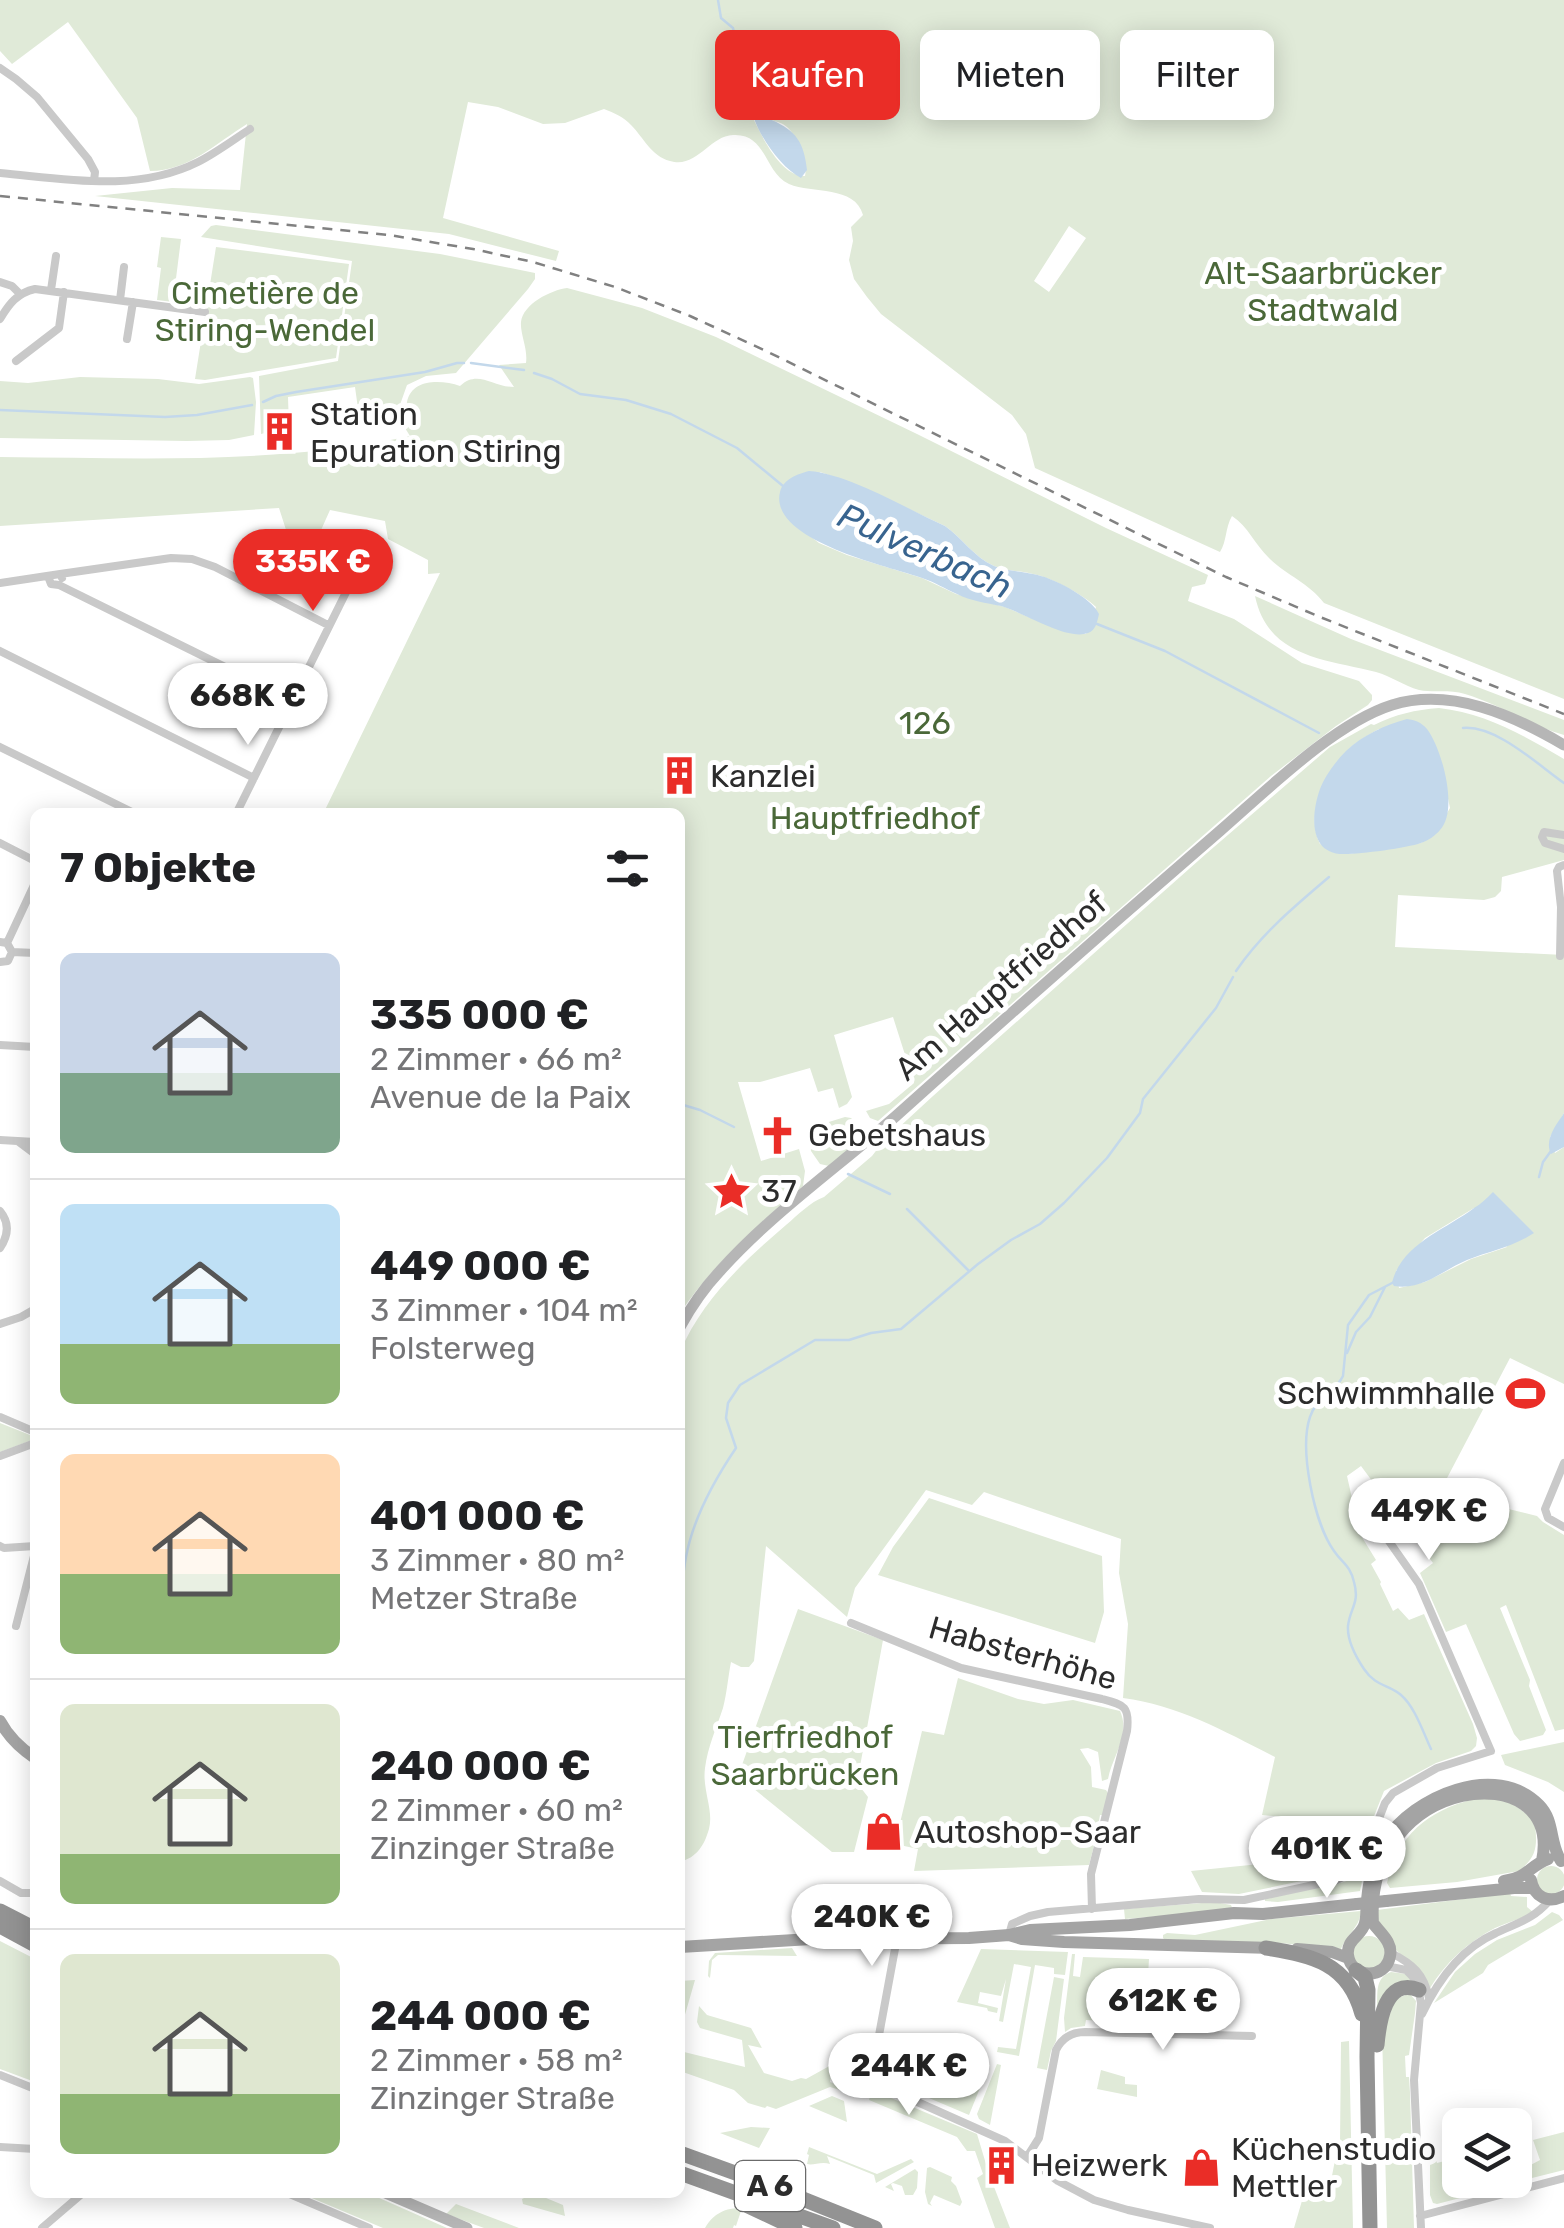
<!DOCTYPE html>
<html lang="de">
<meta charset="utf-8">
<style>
:root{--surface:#fff;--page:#f6f6f6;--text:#202124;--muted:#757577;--line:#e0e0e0;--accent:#ea2d27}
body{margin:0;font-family:Rubik,sans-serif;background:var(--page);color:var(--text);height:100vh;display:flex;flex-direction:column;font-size:38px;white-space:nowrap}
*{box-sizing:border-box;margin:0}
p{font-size:32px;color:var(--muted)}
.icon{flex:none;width:55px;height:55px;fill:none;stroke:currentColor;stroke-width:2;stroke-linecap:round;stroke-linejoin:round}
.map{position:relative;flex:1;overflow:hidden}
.drawer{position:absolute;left:30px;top:808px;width:655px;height:1390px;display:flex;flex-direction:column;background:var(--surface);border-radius:15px;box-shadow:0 5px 25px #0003}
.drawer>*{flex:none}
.hud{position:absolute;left:715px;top:30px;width:698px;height:90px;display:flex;gap:20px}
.buttons{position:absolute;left:1442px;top:2108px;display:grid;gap:20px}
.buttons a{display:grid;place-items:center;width:90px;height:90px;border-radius:15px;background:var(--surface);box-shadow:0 5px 25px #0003;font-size:50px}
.price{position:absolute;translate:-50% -85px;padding:0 22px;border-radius:35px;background:#fff;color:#222;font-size:32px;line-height:65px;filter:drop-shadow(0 2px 5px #0008)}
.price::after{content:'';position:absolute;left:50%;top:60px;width:30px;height:22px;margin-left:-15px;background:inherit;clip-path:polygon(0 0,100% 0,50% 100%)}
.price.selected{background:var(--accent);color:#fff}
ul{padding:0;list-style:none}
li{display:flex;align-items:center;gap:30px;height:250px;padding:0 30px}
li+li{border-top:2px solid var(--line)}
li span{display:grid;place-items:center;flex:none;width:280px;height:200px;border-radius:15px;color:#555}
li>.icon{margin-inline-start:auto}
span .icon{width:120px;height:120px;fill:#fffc;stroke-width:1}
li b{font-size:42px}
h2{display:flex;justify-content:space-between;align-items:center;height:120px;padding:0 30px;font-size:42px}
.pill{padding:0 35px;border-radius:15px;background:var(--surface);box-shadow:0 5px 25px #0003;font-size:35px;line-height:90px}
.pill.selected{background:var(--accent);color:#fff}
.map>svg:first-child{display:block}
.green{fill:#e0ead8;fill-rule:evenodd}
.water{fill:#c3d8eb}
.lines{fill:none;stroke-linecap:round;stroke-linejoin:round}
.stream{stroke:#c3d8eb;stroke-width:2.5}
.street{stroke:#c9c9c9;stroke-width:8}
.secondary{stroke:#b6b6b6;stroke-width:11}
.primary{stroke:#a4a4a4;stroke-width:12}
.highway{stroke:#939393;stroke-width:15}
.rail{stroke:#818181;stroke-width:2.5;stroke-dasharray:10 8;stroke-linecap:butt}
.primary-bridge{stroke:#a4a4a4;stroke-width:12}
.labels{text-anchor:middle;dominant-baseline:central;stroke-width:10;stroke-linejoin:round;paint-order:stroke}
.shield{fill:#fff;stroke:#6b6b6b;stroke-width:2.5}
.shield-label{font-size:30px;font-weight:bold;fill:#2c2c2c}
.park-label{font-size:32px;fill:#4a6838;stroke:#fff}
.poi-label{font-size:32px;fill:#2c2c2c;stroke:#fff;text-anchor:start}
.street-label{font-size:32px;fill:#2c2c2c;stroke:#fff}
.water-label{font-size:35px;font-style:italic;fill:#38648f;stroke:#fff}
</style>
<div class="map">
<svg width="1564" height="2228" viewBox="0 0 1564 2228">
<rect width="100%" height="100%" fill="#fff"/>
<path class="green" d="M0,0h1564v699l-240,-96c-15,-20 -38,-28 -55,-45 -14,-13 -21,-32 -37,-42 -7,12 -5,25 -12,36l-185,-84 -9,-34 -14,-19 -131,-101 -14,-17 -13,-18 -5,-19 4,-19 -2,-14 12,-12c-8,-30 -51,-21 -74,-31 -25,-11 -22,-51 -56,-49 -24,1 -36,34 -63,26 -19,-5 -26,-23 -39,-36 -7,-8 -17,-12 -27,-16l-39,14 -22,1 -45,-17 -30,-5 -25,116 116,33 -3,10 -107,-27 -354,-38 77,-8 68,2 7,-66c-31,19 -58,47 -97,47l-13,-53 -69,-96 -56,42 -12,-13zM762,101l10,19c5,2 11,3 15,7 11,10 21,36 18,49 -26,0 -44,-42 -54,-62zM1069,226l17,12 -37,54 -15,-11z
M216,225l224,29 95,19v6l-7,10 -72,84 -30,3 -19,9 -11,31 -36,7 -5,-36 -67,10 1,30 -28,7 -2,-58 79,-15 14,-100 -151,-24 10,-11z
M161,237l20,2 -8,63 -16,-2 4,-32 -4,-1z
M216,247l133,17 -13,94 -131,22 -10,-1z
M567,288l75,20 74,29 201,97 189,94 102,47 -3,9 -13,3 -4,14 46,18 68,44 57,18 13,14v5l-4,5 -32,21 -65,50 -393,345 -8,-3 -4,-7 23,-7 25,-21 -21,-66 -59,18 18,62 -5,7 -8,4 -6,-20 -15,4 -8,-24 -50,14h-22l23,79 38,-12 6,22 -2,15c-45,39 -89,77 -123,127v-501h-356l116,-239 -12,1v-14l-40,-21 -3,-18 -55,-11 -25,56 -8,-2 -18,-56 -279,18v-69c137,1 275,8 410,-21l-5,-8c2,-9 0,-17 2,-26 5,-24 35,-22 53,-16 18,-17 32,1 54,1l-15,-22 27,-2c2,-15 -6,-29 -5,-41 2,-18 30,-32 46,-34zM820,472l37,13 88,41c17,12 29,31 49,40 12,5 27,5 39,8 17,3 51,21 63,33l-10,27 -15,-1 -21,-7 -45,-19 -49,-13 -34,-16 -75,-23 -28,-12 -27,-21z
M80,377l78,2 41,5 51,-7 3,1 3,24 -2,33 -25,5 -42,1 -187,-3v-57l28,2z
M1255,596l96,43 213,81v15c-35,-10 -65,-31 -99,-41 -16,-5 -31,-1 -46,-4 -15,-4 -28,-14 -43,-18 -50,-13 -108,-14 -121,-76z
M1439,708c46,5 86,28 125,51v101l-62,17 -1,14 -6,6 -11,3 -86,-5 -3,52 169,8v158l-14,24 5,16 9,-6v237l-54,-26 -64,122 46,25 45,11 6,6 21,13v194l-9,2 -49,-126 -6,3 30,72 -1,6 17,44 -3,5 -23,6 -6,-7 -48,-110 -20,8 -26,-59 13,-10 -72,-97 -14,10 13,58 16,26 -5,4 10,18 -1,2 13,27 5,-3 11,12 15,-6 49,110 4,14 -1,8 -5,5 -35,12 -52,28 -27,68 -7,8 -15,7 -96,20 -37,-2 -11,-21 129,-13 5,-37 -63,-6 13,-58c-49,-25 -97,-52 -152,-59l5,-74 -9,-51 2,-34 -137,-47 -12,13 -46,-15 -71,98 -8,29 -81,-71 -12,115 -5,6h-8l-10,-5c-3,15 -4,31 -8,46 -7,21 -15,38 -18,60 -3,22 9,42 4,61 -5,17 -12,28 -29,33v-510c22,-52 64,-91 106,-127 12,-10 24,-23 38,-28l48,-41 10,-13 51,-47 274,-243 123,-106 41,-23 3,1c22,-11 41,-15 65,-17zM1379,729l61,31 10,48 -17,28 -12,7 -73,11 -28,-10c-15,-31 4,-69 27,-93 9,-9 21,-16 32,-22zM1474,1208l33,39 -36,12 -46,23 -26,6 -3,-17 29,-33z
M845,1117l6,1 9,10 -1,12 -30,26 -9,-2 -9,-13 -2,-17 10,-9z
M0,1423l35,14v2l-35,13z
M929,1498l173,58 2,56 -9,31 -217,-68 15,-28z
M798,1609l85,31 -26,143 11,14 -14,55h-22l-94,-76z
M958,1678l60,21 26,5 29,-4 47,11c11,24 -8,46 -12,68l-6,2 -4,-29 -10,-4 -8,1 11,18 1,20 14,3 3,5 -6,20h-3l-1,6 -6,3 5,6 -9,35 -175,6 4,-22 -23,-5 27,-113 22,4z
M1564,1742v50l-16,-10 -43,-17 -4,-10z
M1474,1799c29,-1 41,3 61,23 2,24 3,33 -16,49l-62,11 -67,6 -3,-5c11,-48 40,-72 87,-84z
M1537 1880a14 14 0 1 1 28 0a14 14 0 1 1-28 0Z
M1363,1876l-3,15 -82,11 -13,-1v-3l72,-14z
M1510,1893l1,3 16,1v10l6,5c-12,7 -25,10 -38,16 -27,14 -49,34 -65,60 -9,-24 -17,-20 -32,-36 -11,-11 -20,-26 -21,-42z
M1215,1902l16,3 2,5 -108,9 -1,-10z
M1361,1911c-1,16 -14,23 -20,38l-61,-6 -115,-3 -2,-2v-3l4,-2 28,2 76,-16z
M1552,1912l7,3 4,5 -75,45 -5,8 -49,30 21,-31 20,-18 22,-14 38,-15z
M1353 1952a16 16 0 1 1 32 0a16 16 0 1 1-32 0Z
M0,1941l35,18v123l-35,-13z
M792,1948l5,8 -79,-1 -6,5 -2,18 -2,-2 1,-15 6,-8z
M981,1949l87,3 -3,23 -11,-1v-6l-19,-3 -16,91 -22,-4 1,-5 18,2 15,-82 -17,-3 -11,58 -4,-1 7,-42 -5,17 -21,-4 -2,11 20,5 -1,5 -9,-2 -1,-3 -30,-6z
M1072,1954h3l-2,22 7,1 3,-20 66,2 -4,64 -59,-3 -1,6 -14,2 -6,4 -1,-14z
M1391,1972l15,2 8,9 -37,27c1,-16 -3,-32 14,-38z
M1054,1977l10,2 -8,62 -5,10 -4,19 -10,-2z
M695,1980l-15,52v-51z
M1410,1994l6,7 -1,12 -6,42 -4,1 1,21h3l1,16 4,135h-27l-5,-197c3,-19 7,-33 28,-37z
M699,2006l8,9 44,13 11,20 -14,-3 16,28 28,8 9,-3 5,1 27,-15 -3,18 31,12 -1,2 -30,-9 -54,22 -9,-3 -2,2 -17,-5 -14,-13 -54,-19v-20l65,16 -3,-27 -42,-12 -3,-6z
M1349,2041l4,187h-59l12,-41 23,4 9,-46 2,-1 1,-102z
M997,2064l4,1 -11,60 -11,-6 -2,-5z
M1101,2070l24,7v7l12,1v12l-40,-8z
M934,2074l48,9 -13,32 -40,-17z
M872,2090l105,44 12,40 21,54h-15l-18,-50 6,-4 -8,-23h-8l-10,-14 -88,-37z
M832,2096l12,5 3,21 -38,-16z
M751,2127l19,1 -11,20 -39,-15z
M1564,2132v38l-36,9 -3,-11 15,-8 -7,-20z
M809,2147l68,27 34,-15 3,3 -38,21 -2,-8 -47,-19 3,8c-9,-3 -17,2 -23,0l2,-9 -2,-1z
M1432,2147l5,16 23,-6v23h20l-2,3 1,10 -42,11 -4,-1 -3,-8v-47z
M930,2167l22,10 -1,4 5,5 6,16 -2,4 -26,-11 -4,8 2,3 -4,-2 -3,-12 2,-24z
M915,2169l3,3 -1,16 -4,7h-8l-3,-9 -9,-3 -2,1 3,7 -9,-4z
M300,2193h68l79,35h-64z
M534,2193l29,12 2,11 -42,-12 -1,-5z
M456,2204l63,24h-35l-38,-14z
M742,2208l-6,18 -2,-1 -1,3h-28c9,-15 20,-20 37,-20z"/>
<path class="water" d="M753,88l6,1 13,31c24,11 32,22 35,50l-6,8c-25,-13 -53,-57 -52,-85z
M809,471c40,3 98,38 136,55 17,12 29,31 49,40 12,5 26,5 39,8 19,3 58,23 66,40 -2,8 -3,16 -11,19 -21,8 -65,-21 -87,-27 -15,-3 -30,-5 -44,-12 -12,-5 -22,-12 -35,-16 -30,-11 -154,-37 -142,-86 3,-13 18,-18 29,-21z
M1407,719c8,1 14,3 20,10 15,20 32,81 13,101 -4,5 -12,11 -19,13 -14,5 -60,11 -76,11 -37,1 -34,-40 -25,-65 5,-13 16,-28 26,-38 17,-16 39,-26 61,-32z
M1564,1113v34l-13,7c-7,-14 5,-29 13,-41z
M1493,1192l41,41c-21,14 -44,18 -67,27 -24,10 -45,31 -73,26l-2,-3c9,-39 53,-53 82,-75 7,-4 13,-10 19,-16z"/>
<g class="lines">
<path class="stream" d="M718,0l3,18 12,10 16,65
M471,363l53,7
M534,373l18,6 28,15 46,6 45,14 66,34 46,38
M263,402l13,-6 20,-4 129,-20 32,-9h7
M0,410l165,7 32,-2 55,-10
M1097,624l68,27 154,82
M1463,728c33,-3 74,36 101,55
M1236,971c26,-38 59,-65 93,-94
M680,1104l20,6 34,17
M848,1174l42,20
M1539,1177l4,-15 8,-11
M907,1209l62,62
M1394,1282l-25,13 -21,30 -5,51c-8,17 -28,23 -33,41 -11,32 4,106 24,134 9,13 16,14 20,31 6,21 -4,26 -6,44 -1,15 8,31 16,43 12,18 24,15 37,26 14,12 22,37 30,54
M1347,1353l9,-21 14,-15 15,-30
M680,1604c2,-16 3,-32 6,-47 7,-38 29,-78 50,-109l-10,-30 2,-15 12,-18 75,-45h34l22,-7 30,-4 77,-65 33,-24 29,-16 24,-21 43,-45 33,-45 3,-14 73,-91 17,-31"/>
<path class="street" d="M0,68l16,11 21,18 51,62 7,13 -1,9
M0,173c66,6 136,20 198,-11 18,-9 35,-22 52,-33
M0,282l12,4 8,8
M51,290l5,-34
M120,300l4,-33
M0,319c9,-15 17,-26 35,-30l170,23
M127,339l6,-37
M16,361l43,-33 5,-36
M60,574l111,-16 21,1 23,8 113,58
M48,576l3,8 8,1 233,115
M0,583l60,-9 2,4
M0,651l254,127
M0,747l132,65
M237,812l132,-266
M1564,835l-20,-3 -2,5 3,6 19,6
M0,843l35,18
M0,942l7,1 5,9 -4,9 -8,1
M7,943l28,-60
M12,952l23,1
M1560,956l1,-49 -4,-36 2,-4 5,-2
M0,1045l35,2
M0,1140l35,2
M19,1142l16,12
M0,1211c10,12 8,25 0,37
M0,1324l21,-7 14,-8
M0,1417l35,15
M0,1456l35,-13
M1564,1463l-19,46 3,9 16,9
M0,1546l4,2 31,-2
M851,1623l110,45 141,31c22,6 28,7 25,32l-36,143 1,35
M16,1626l19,-74
M0,1881l21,12h14
M1009,1935l3,-11 18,-8 18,-4 151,-13 45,1 93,-20 18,-9 7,-9 23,-59 8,-10 44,-25 54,-17 -72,-167 -33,-47
M897,1938l-20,108v19l11,20 16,11 101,45 53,40 36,19 34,10 82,18
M1391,1953c22,11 33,21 38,45
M1386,1966l20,4 6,6 5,7 4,20 -7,77 7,148
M1422,2014c16,-34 38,-65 74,-81 23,-11 36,-13 54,-33
M0,2075l35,14
M0,2147l35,2
M1027,2157l12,-19 17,-88c6,-12 15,-18 29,-18l167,4
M285,2192l84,36
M1420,2216l144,-38
M42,2228l42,-36"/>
<path class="secondary" d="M680,1327c11,-20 24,-39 40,-56 52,-58 118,-104 176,-155 108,-97 216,-192 325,-286 46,-40 114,-107 171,-125 59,-18 121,10 172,40
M383,2192l84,36"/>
<path class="primary" d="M0,1721c8,15 20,27 35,37
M1542,1861c22,-108 -179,-86 -169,62 7,10 20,19 17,33 -4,24 -39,23 -42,-1 -2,-16 14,-19 17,-32 2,-7 1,-16 2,-23 2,-21 7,-42 18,-59 29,-45 111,-80 154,-36 16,16 10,38 22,56
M1531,1880c3,17 17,24 33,16
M1504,1881c24,-3 25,-15 44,-22
M1386,1901l128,-13h19
M1009,1935l13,4 42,3 208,6
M680,1947l131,-8 158,-1 40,-3 21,-5 100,-5 104,-12 29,1 94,-10
M1297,1949l35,3 16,6"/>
<path class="highway" d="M0,1911l35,18
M0,1926l35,19
M1266,1948c46,8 82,14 96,66
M1356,1970l9,7 3,13 -1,67 3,171
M1377,2045c2,-22 8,-69 42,-55
M680,2153l83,30 112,45
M680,2173l153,55
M748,2206l47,22"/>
<path class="rail" d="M0,196l389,39 84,14 60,13 82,25 75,29 74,34 462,227 94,40 244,97"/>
<path class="primary-bridge" d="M1357,1904l29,-3"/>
</g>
<defs>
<symbol id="building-bare" viewBox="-9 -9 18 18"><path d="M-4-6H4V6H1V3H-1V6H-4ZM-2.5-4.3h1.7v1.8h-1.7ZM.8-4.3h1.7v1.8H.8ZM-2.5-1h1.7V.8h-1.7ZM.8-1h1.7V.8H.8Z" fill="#ea2d27" stroke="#fff" stroke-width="2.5" paint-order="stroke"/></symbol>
<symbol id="church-bare" viewBox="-9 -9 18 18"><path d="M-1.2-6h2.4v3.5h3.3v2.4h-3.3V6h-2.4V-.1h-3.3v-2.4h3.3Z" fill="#ea2d27" stroke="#fff" stroke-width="2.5" paint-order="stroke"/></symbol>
<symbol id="sight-bare" viewBox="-9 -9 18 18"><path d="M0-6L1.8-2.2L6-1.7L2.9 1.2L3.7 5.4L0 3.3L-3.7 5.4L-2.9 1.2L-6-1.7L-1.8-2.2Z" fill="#ea2d27" stroke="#fff" stroke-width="2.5" paint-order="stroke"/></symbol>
<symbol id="stadium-bare" viewBox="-9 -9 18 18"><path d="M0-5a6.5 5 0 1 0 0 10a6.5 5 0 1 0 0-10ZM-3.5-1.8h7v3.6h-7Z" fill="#ea2d27" stroke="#fff" stroke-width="2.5" paint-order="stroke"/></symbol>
<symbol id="shop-bare" viewBox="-9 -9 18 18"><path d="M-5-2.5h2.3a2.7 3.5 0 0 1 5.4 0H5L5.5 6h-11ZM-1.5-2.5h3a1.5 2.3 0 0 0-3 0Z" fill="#ea2d27" stroke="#fff" stroke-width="2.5" paint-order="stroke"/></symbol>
</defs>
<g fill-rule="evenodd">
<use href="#building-bare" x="252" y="404" width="55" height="55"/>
<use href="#building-bare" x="652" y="748" width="55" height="55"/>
<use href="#church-bare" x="750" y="1108" width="55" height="55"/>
<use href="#sight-bare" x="704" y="1164" width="55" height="55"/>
<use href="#stadium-bare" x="1498" y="1366" width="55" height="55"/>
<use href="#shop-bare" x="856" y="1804" width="55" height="55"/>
<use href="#building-bare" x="974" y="2138" width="55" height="55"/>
<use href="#shop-bare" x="1174" y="2140" width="55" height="55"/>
</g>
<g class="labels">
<rect class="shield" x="735" y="2161" width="70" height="50" rx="8"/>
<g class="shield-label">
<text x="770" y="2186">A 6</text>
</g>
<g class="park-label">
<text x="1323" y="273">Alt-Saarbrücker<tspan x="1323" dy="37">Stadtwald</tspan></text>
<text x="265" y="293">Cimetière de<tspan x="265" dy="37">Stiring-Wendel</tspan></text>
<text x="925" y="723">126</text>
<text x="875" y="818">Hauptfriedhof</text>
<text x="805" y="1737">Tierfriedhof<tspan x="805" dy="37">Saarbrücken</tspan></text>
</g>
<g class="poi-label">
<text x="310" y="414">Station<tspan x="310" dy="37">Epuration Stiring</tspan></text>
<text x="710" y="776">Kanzlei</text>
<text x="808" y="1135">Gebetshaus</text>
<text x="761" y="1191">37</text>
<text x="1495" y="1393" text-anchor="end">Schwimmhalle</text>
<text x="914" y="1832">Autoshop-Saar</text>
<text x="1231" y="2149">Küchenstudio<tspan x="1231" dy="37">Mettler</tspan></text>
<text x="1031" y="2165">Heizwerk</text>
</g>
<g class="street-label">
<text transform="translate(1001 986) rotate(-41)">Am Hauptfriedhof</text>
<text transform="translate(1023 1653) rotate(16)">Habsterhöhe</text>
</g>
<g class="water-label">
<text transform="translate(925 551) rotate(24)">Pulverbach</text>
</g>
</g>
</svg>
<div class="buttons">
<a><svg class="icon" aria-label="layers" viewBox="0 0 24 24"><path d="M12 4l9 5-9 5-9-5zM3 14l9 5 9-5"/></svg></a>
</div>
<b class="price selected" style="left:313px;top:614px">335K €</b>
<b class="price" style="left:248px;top:748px">668K €</b>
<b class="price" style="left:1429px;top:1563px">449K €</b>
<b class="price" style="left:1327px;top:1901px">401K €</b>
<b class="price" style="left:872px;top:1969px">240K €</b>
<b class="price" style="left:1163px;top:2053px">612K €</b>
<b class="price" style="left:909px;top:2118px">244K €</b>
<div class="hud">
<a class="pill selected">Kaufen</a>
<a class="pill">Mieten</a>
<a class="pill">Filter</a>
</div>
<section class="drawer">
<h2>7 Objekte<svg class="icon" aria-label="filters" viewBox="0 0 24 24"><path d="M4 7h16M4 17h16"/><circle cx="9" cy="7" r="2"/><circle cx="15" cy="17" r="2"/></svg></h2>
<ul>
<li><span style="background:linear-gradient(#c9d6e8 60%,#7fa58c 0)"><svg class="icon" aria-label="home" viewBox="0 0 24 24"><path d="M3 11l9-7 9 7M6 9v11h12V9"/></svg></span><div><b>335 000 €</b><p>2 Zimmer · 66 m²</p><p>Avenue de la Paix</p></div></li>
<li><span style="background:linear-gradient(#bfe0f5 70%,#8fb573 0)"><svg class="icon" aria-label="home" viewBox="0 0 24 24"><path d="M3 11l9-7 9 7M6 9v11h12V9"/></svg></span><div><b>449 000 €</b><p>3 Zimmer · 104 m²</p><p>Folsterweg</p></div></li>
<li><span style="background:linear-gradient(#ffd9b3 60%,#8fb573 0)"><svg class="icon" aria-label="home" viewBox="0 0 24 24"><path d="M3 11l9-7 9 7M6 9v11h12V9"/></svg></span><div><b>401 000 €</b><p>3 Zimmer · 80 m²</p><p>Metzer Straße</p></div></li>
<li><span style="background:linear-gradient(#dfe7d0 75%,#8fb573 0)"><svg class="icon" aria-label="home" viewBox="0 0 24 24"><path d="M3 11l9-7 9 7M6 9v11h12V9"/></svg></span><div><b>240 000 €</b><p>2 Zimmer · 60 m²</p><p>Zinzinger Straße</p></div></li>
<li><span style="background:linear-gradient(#dfe7d0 70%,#8fb573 0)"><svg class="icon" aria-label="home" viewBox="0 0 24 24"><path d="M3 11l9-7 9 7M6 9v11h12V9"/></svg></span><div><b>244 000 €</b><p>2 Zimmer · 58 m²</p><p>Zinzinger Straße</p></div></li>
</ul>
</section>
</div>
